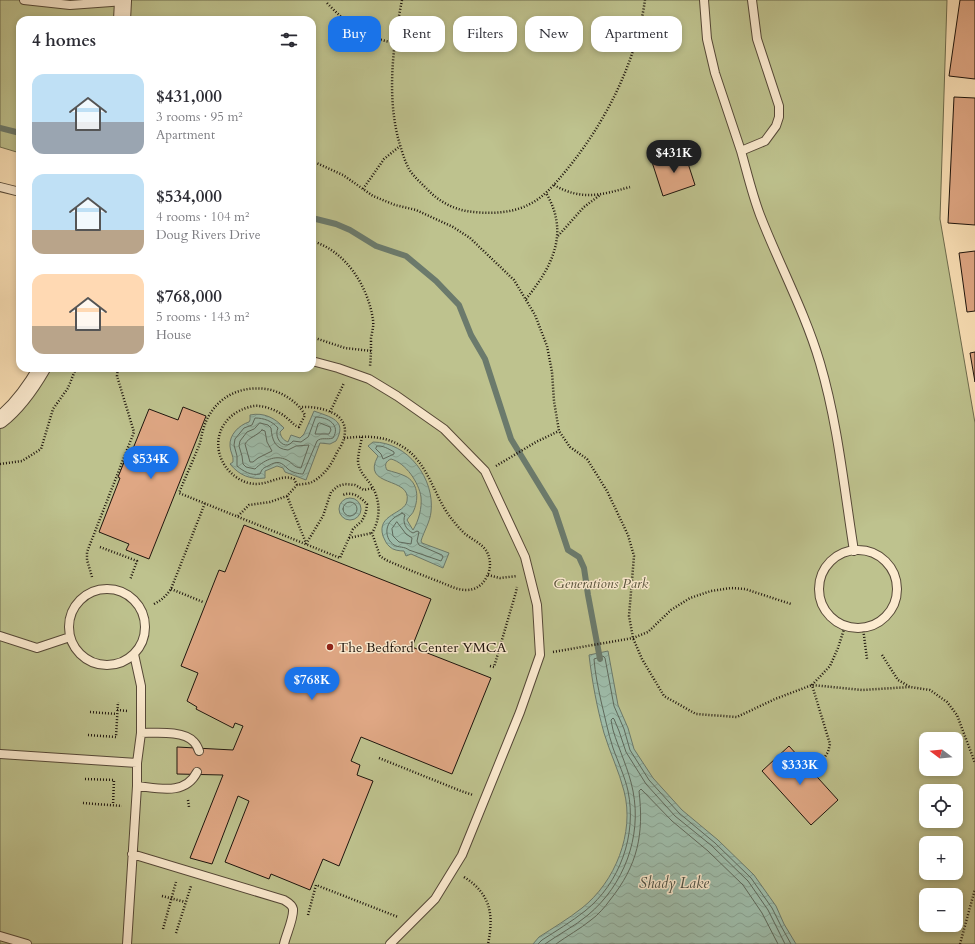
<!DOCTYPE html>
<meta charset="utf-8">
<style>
:root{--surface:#fff;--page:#f7f7f7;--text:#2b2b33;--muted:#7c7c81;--accent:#1a73e8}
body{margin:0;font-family:Cardo,serif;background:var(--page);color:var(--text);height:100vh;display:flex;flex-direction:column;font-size:15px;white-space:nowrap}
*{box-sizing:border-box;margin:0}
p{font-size:13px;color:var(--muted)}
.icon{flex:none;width:22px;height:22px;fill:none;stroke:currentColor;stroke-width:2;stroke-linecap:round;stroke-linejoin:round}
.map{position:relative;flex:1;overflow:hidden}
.side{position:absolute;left:16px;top:16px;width:300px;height:356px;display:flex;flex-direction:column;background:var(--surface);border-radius:12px;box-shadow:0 2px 6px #0003}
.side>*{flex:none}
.hud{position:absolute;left:328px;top:16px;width:380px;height:36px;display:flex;gap:8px}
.needle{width:26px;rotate:286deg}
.buttons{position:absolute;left:919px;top:732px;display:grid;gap:8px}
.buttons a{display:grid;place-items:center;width:44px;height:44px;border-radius:8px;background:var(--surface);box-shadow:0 2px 6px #0003;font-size:20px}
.price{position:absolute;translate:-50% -34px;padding:0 9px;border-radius:14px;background:var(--accent);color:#fff;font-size:13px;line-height:26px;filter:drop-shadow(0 1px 2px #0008)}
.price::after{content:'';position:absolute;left:50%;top:24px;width:12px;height:9px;margin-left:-6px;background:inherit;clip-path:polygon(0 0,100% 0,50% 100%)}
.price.active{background:#222;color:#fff}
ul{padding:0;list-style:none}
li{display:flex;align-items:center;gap:12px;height:100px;padding:0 16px}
li span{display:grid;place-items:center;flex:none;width:112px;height:80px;border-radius:12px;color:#555}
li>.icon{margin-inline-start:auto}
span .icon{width:48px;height:48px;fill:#fffc;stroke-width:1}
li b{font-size:17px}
h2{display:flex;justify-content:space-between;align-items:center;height:48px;padding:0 16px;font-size:17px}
.chip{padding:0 14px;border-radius:12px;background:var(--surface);box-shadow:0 2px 6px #0003;font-size:14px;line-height:36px}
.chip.active{background:var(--accent);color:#fff}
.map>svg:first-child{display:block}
.park{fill:#bec28e;stroke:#6e6c4e;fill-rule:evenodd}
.water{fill:url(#water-waves);stroke:#6b7a6c;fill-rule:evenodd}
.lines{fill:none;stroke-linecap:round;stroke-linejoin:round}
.shore{stroke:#5e695c;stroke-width:1}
.stream{stroke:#6b7a6c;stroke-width:6}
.building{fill:#dfa784;stroke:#1e150d}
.lane-casing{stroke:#554837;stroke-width:10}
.street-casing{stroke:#554837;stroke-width:18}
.path{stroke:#1e150d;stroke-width:2.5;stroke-dasharray:1 2;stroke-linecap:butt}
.lane{stroke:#fcebd0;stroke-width:8}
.street{stroke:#fcebd0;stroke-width:16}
.poi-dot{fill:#8f2418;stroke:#fcebd0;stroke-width:1.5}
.labels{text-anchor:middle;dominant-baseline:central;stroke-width:3;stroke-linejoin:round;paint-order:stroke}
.park-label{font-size:14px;font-style:italic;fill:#56523a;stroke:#fcebd0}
.poi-label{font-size:14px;fill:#1e150d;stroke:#fcebd0;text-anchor:start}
.water-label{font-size:15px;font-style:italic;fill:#4b5044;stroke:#fcebd0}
</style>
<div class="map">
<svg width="975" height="944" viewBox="0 0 975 944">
<defs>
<pattern id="water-waves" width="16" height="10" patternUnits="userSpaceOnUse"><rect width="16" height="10" fill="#9ebdab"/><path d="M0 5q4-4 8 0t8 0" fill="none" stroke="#88a292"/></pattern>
</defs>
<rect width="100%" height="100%" fill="#fae0b6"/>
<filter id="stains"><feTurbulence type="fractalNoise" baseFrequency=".005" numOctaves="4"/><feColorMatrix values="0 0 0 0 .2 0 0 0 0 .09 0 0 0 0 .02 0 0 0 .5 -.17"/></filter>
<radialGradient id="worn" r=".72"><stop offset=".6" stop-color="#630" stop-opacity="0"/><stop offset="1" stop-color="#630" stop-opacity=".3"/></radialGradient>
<path class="park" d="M0,0h947l-7,219 35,204v521h-975v-524l42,-52h270v-348h-292v133l-20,-6zM926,739h30v30h-30zM926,791h30v30h-30zM926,843h30v30h-30zM926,895h30v30h-30z"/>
<path class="water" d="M314,411c16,6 34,9 22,30l-6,3 -10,-1 -14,37 -21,-8 -2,-4 -6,-2 -12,5v7c-15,2 -26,-3 -35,-14l3,-2c1,-6 -3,-10 -3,-16 -1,-11 9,-21 19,-24l1,-2v-5c14,-3 25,3 34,13l-4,4c1,5 3,8 8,10l3,-7 9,3 4,-4z
M373,442c35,0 62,37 58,70 -1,10 -7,19 -10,29l1,2 27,10 -6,15 -32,-14 -5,2 -2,-5c-5,0 -11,-1 -14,-4 -4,-3 -5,-7 -7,-11 -7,-22 22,-22 24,-35 5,-25 -47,-13 -29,-45l-10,-10zM391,459c15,4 28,24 30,38 1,11 -2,23 -8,33l-6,-10c2,-4 6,-6 7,-10 5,-12 4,-28 -9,-34 -6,-3 -12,-4 -18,-6 -3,-5 -1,-9 4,-11z
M339 509a11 11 0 1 1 22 0a11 11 0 1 1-22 0Z
M608,651l10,54 10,23 6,21 19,29 29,32 36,30 36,35 22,31 8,18 12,20h-263l6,-7c14,-9 29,-18 43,-29 33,-26 53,-75 42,-117 -5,-20 -14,-38 -20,-58 -7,-25 -12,-52 -15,-78z"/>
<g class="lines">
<path class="shore" d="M316,417c12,0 25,8 17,21 -6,2 -12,-1 -16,3l-14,33c-4,0 -12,-2 -15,-5 -7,-7 -10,-9 -20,-3 -5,2 -6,3 -8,8 -9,2 -17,-3 -23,-8v-10l-3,-11 1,-6 9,-11 8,-3 3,-7c9,0 17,3 23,10 -5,10 7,24 15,13l8,1 7,-5z
M260,423l8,2 3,3c1,12 4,21 17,22l8,-4 13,-1 -8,23c-8,-1 -8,-5 -14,-8 -12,-6 -24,1 -32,9l-9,-2 -3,-3 -1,-8 -3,-10 1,-5 7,-9 7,-3z
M320,423l10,4 1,3 -2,4h-14l3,-10z
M262,430l3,1 2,11 5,9 -14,7 -5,4h-3l-5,-18c4,-7 12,-8 17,-14z
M377,446c5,-1 12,3 17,6v2l-11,5 -2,-5 -5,-5z
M343 509a7 7 0 1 1 14 0a7 7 0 1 1-14 0Z
M402,513l3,2c-3,7 1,15 8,18l4,-2 2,1 -2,9 2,4 23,10 1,2 -2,4 -32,-11c-5,-4 -10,-2 -15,-5 -9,-6 -10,-20 0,-27 2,-2 5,-3 8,-5z
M397,522l9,12 6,4 -1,6 -12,-2 -6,-6 -1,-7z
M538,944l4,-4c14,-9 29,-18 43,-29 35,-28 52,-76 43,-120 -3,-14 -10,-29 -15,-43 -5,-15 -8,-31 -12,-47 -3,-14 -6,-28 -7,-42l9,-3 2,2 9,48 10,23 6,21 19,30 30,33 36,30 36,35 21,30 9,18 10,18
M545,944c14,-10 30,-18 43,-29 36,-30 54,-78 45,-124 -4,-21 -14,-41 -20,-61l-2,-10 2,-2 1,1 5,12 7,21 20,32 29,32 37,30 36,35 20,29 17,34
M556,944c11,-8 24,-15 35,-24 7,-5 14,-13 19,-20 28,-35 34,-66 29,-109l2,-2 31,32 36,30 35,34 19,28 16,31"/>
<path class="stream" d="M0,128l20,5
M312,218l24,6 14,6 26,16 30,10 30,25 23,24 12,30 14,24 26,80 44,72 13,39 11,7 5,11 4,27 12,64"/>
</g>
<path class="building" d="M960,0h15v79l-26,-3z
M954,97l21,1v127l-27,-2z
M684,151l11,34 -32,11 -11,-34z
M975,251v60l-8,1 -8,-59z
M975,352v30l-5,-29z
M183,407l23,9 -57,143 -23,-9 3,-6 -30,-12 21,-54 -2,-1 9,-22 3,1 19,-47 29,11z
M244,525l187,74 -19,48 79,31 -39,96 -91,-37 -10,24 9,4 -3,10 16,6 -34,85 -16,-7 -13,31 -39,-16 -2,5 -44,-17 24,-61 -11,-5 -26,68 -22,-6 33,-83 -46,-1v-27l56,3 10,-24 -8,-3 -2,5 -37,-19 1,-2 -10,-6 11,-28 -17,-7 38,-96 6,2z
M789,746l49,54 -27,25 -49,-54z"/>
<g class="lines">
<defs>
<path id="lane" d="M24,0l46,5 55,-4
M704,0l3,39 8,34 26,78
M752,0l5,39 22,67v11l-3,9 -11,15 -24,10c6,21 11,43 19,64 19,49 45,97 60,148 18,61 24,125 34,188
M0,187l20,5
M312,361l26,7 31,11 28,17 47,33 41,42 40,86 12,48 3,50 -20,57 -58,143 -27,44 -45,45
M819 589a39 39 0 1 1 78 0a39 39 0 1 1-78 0Z
M69 627a38 38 0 1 1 76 0a38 38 0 1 1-76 0Z
M0,636l37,12 33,-11
M134,654l7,32v47l-4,30
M141,733c14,0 43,-3 53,9 2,2 4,6 5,9
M0,754l137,9v23l-10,158
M137,786c21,2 48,10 60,-14
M132,854l152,46c3,2 8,4 9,9 1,9 -7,26 -9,35
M0,936l27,8"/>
<path id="street" d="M122,20l1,-19
M0,420c18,-14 31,-33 42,-52"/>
</defs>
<use href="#lane" class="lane-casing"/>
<use href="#street" class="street-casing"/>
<path class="path" d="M402,0c-9,45 -15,93 -4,138 3,10 6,22 11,31 5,8 12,14 18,20 10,11 24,19 39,22 20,3 44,3 62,-6 15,-7 26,-20 36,-32 41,-49 72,-110 81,-173
M327,3c20,21 38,35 68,40
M312,161l31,14 30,21 22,9 21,5 37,17 17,11 44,42 21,35 12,31 5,26 2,29 5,30 11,16 17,12 20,32 21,44 6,21 -5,60 4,22 9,21 22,37 32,18 41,3 38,-18 37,-14 50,5 48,-3 20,3 17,12 10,13 18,48
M554,185c28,16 47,10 76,2
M363,189l21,-30 16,-13
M558,236l26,-29 16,-12
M312,241c34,10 56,45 61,79 1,6 -1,12 -2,18 0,10 0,18 -1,28
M526,299c26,-32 44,-66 20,-106
M312,337l33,11 27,3
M330,412l14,-29
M344,438c22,-2 40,-3 59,9 24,15 30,45 45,67 5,7 10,13 16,19 7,6 19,11 23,19 4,8 4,17 0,24 -4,9 -11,14 -21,14 -9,0 -18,-5 -26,-8 -18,-7 -36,-14 -54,-22l-6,-4 -8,-23c8,-13 9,-30 1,-45 -5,-9 -14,-15 -15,-27 0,-8 3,-17 4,-25
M0,464l22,-3 19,-12 12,-40 15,-21 8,-20
M496,466l40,-24 23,-11
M297,485l-3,-6c-17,-7 -31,14 -55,0 -28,-17 -28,-55 2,-69 5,-2 12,-5 18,-4 10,1 21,6 28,12 5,4 6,7 12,9l6,-12c-7,-13 -24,-24 -39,-26 -30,-4 -55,12 -63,41 -2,6 -2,12 -5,18 -6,15 -13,30 -19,45l161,65 13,-29 9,-8 4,-9 1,-8c-7,-7 -14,-13 -24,-9
M287,496l19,47
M238,516l11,-11 21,-3 17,-6 10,-11c5,-1 11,-1 15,-3 12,-6 20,-18 25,-30 3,-4 6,-9 7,-14 7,-26 -25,-32 -44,-31
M349,538l23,-5
M306,544l17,-28 8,-24 7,-6 7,-2 10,1 9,5 9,-2
M100,547l37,14 -7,19
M488,575l12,3 17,-2
M92,577l-5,-17v-8l47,-120 -17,-56 1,-8
M171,589l32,13
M154,604c8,-4 12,-8 17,-15l34,-86
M863,628l4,31
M553,652l80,-14 15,-6 23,-22 19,-12 21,-7 20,-3 14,1 46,15
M882,655l16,25 12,7
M490,666l4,1 22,-75 1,-5
M117,710l11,1
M90,712l27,2
M88,735l28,2 2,-35
M379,758l82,33 12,4
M814,774l14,-22 2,-8 -18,-59 18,-19 8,-18 7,-22
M85,779l29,1 -1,25
M188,800l1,7
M83,803l39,3
M464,877c27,17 30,38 24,67
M162,896l23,6
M308,915l8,-30 82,32
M163,929l13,-47
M176,933l15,-47
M960,944l15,-55"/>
<use href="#lane" class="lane"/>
<use href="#street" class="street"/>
</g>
<circle class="poi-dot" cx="330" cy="647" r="4"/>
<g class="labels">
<g class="park-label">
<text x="601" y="583">Generations Park</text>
</g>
<g class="poi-label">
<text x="338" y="647">The Bedford Center YMCA</text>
</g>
<g class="water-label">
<text x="674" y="883">Shady Lake</text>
</g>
</g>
<rect width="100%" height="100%" filter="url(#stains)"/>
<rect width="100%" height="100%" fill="url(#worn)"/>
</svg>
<div class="buttons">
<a><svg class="needle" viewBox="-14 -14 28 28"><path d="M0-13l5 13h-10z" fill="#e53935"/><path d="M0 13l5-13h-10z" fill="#7c7c81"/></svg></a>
<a><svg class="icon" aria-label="locate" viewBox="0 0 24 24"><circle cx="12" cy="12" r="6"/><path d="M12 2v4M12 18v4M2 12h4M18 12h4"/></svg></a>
<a>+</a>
<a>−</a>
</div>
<b class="price active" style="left:674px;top:174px">$431K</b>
<b class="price" style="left:151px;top:480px">$534K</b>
<b class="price" style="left:312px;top:701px">$768K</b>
<b class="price" style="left:800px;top:786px">$333K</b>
<div class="hud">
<a class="chip active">Buy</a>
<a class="chip">Rent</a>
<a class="chip">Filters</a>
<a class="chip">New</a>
<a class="chip">Apartment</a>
</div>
<section class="side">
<h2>4 homes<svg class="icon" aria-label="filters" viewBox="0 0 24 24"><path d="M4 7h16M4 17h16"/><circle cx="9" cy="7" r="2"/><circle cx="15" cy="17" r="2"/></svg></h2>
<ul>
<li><span style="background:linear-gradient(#bfe0f5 60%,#9aa5b1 0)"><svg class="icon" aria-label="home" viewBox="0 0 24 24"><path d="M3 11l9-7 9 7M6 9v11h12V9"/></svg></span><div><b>$431,000</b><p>3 rooms · 95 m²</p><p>Apartment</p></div></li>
<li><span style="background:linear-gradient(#bfe0f5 70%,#b9a48a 0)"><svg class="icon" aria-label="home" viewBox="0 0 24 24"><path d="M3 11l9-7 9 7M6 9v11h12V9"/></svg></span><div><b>$534,000</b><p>4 rooms · 104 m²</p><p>Doug Rivers Drive</p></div></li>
<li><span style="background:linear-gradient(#ffd9b3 65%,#b9a48a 0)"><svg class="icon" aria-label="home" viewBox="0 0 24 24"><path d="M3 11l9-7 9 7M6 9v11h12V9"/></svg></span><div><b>$768,000</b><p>5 rooms · 143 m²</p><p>House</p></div></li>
</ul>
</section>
</div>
